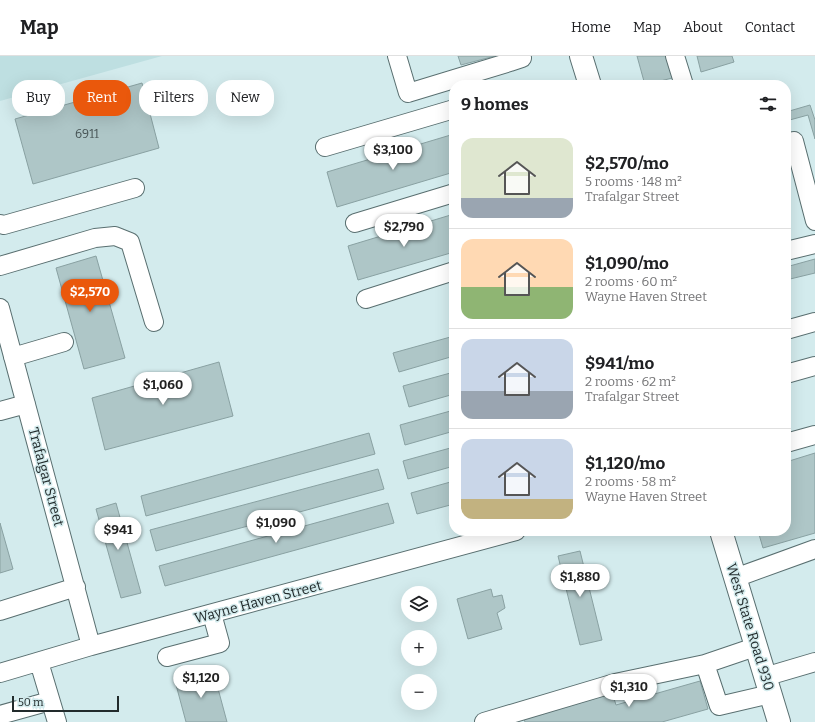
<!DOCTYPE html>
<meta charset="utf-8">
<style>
:root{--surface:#fff;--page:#f2f2f2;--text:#202124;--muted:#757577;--line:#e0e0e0;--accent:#ea580c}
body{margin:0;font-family:Bitter,serif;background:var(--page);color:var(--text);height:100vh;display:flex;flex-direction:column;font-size:15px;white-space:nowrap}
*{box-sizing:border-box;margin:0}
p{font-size:13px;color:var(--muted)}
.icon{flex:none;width:22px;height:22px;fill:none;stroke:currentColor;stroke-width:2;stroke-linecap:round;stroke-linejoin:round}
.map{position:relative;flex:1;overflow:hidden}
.drawer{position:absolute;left:449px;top:24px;width:342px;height:456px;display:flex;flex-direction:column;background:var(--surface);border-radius:16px;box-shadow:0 4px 16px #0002}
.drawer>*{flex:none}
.top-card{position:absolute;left:12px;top:24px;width:377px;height:36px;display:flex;gap:8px}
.fabs{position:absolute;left:401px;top:530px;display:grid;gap:8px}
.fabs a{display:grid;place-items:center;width:36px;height:36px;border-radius:50%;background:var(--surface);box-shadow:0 4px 16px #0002;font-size:20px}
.scale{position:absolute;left:12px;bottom:10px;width:107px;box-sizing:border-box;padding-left:4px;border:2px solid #222b2c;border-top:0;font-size:11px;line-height:14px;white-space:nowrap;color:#222b2c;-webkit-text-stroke:3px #d3ebed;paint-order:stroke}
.price{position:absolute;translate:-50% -34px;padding:0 9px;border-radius:14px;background:#fff;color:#222;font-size:13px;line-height:26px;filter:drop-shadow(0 1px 2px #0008)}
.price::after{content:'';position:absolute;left:50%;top:24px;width:12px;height:9px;margin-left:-6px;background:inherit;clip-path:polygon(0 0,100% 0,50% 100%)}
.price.on{background:var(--accent);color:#fff}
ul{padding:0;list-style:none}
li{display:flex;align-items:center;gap:12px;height:100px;padding:0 12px}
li+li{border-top:1px solid var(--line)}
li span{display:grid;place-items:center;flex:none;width:112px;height:80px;border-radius:12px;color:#555}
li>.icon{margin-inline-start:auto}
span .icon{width:48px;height:48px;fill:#fffc;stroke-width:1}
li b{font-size:17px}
h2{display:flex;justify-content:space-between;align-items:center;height:48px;padding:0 12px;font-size:17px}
.chip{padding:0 14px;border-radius:16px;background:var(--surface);box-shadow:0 4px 16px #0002;font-size:14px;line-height:36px}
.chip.on{background:var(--accent);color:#fff}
header{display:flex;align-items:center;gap:24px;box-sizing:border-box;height:56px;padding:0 20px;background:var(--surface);border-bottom:1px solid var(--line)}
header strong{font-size:19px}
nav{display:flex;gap:22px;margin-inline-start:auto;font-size:14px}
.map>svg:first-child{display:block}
.built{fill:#bedfe1}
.building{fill:#aec6c7;stroke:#89a1a2}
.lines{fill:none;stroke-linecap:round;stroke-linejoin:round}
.minor-casing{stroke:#596f70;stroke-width:20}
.highway-casing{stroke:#596f70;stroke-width:24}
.minor{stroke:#fff;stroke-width:18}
.highway{stroke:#fff;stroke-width:22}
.labels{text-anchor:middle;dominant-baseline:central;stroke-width:3;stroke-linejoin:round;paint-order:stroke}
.number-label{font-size:12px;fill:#455253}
.street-label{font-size:14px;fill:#222b2c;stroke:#d3ebed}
</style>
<header>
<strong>Map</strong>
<nav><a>Home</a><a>Map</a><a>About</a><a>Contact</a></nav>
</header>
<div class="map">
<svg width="815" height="666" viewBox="0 0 815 666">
<rect width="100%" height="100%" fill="#d3ebed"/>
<path class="built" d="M0,0h162l-162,45z"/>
<path class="building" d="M458,0h37l-34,9z
M637,0h33l6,21 -31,8z
M697,0h35l2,6 -33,10z
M142,27l17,65 -126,36 -18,-65z
M810,49l5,15v19l-7,-24 -22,6v-9z
M454,78v38l-117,35 -10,-35z
M454,158v38l-96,28 -10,-34z
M96,200l29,102 -41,11 -28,-101z
M815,203v14l-29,7v-13z
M454,280v20l-55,16 -6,-19z
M219,306l14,54 -128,34 -13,-52z
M454,316v22l-45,13 -6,-21z
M454,354v21l-49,14 -5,-20z
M369,377l6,21 -229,62 -5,-20z
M454,391v19l-46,13 -5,-18z
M815,397v80l-52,15 -5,-17h28v-69z
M378,413l6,20 -228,62 -6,-21z
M454,425v23l-37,10 -6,-21z
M116,447l25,90 -20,5 -25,-89z
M388,447l6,20 -229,63 -6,-20z
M0,467l13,46 -13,4z
M580,495l22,89 -22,5 -22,-89z
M491,533l2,8 9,-2 3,13 -8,5 5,16 -34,10 -11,-40z
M213,614l14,52h-41l-11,-41z
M700,625l8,28 -46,13h-137l-2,-5 89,-25 4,13z"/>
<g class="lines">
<defs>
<path id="minor" d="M397,0l11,37 102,-31 12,-4 -1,-2
M675,0l9,29
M786,87l8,-2 21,80
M325,91l129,-38
M355,167l99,-30
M0,168l4,1 131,-37
M786,195l29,-7
M0,210l95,-28 20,-2 15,6 24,80
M366,243l88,-28
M0,252l91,338
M786,274l29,-8
M13,301l51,-15
M786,318l29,-8
M0,355l26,-7
M786,387l29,-8
M735,522l80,-29
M0,555l76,-24
M755,591l-50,17 14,42 51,-12
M167,601l53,-14 -8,-29
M39,606l18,60
M0,617l91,-27 425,-115
M764,621l51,-15
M0,659l50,-14
M484,666l131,-39 90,-19"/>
<path id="highway" d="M581,0l9,29
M721,475l58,191"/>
</defs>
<use href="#minor" class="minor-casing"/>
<use href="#highway" class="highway-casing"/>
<use href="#minor" class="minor"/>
<use href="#highway" class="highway"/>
</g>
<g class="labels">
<g class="number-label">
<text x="87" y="78">6911</text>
</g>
<g class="street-label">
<text transform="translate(46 421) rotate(75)">Trafalgar Street</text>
<text transform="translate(258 546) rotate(-15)">Wayne Haven Street</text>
<text transform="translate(750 571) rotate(73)">West State Road 930</text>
</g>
</g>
</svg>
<div class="fabs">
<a><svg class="icon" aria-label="layers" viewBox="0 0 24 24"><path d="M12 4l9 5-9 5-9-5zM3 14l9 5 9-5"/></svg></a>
<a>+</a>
<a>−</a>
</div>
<div class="scale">50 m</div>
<b class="price" style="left:393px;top:115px">$3,100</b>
<b class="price" style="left:404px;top:192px">$2,790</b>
<b class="price on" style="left:90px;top:257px">$2,570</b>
<b class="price" style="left:163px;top:350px">$1,060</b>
<b class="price" style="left:276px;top:488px">$1,090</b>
<b class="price" style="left:118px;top:495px">$941</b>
<b class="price" style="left:580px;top:542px">$1,880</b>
<b class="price" style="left:201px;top:643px">$1,120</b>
<b class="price" style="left:629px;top:652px">$1,310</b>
<div class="top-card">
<a class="chip">Buy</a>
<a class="chip on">Rent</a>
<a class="chip">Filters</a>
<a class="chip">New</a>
</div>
<section class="drawer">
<h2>9 homes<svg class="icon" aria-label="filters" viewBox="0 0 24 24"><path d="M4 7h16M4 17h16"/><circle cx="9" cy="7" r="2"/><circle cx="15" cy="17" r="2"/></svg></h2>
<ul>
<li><span style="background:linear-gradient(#dfe7d0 75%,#9aa5b1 0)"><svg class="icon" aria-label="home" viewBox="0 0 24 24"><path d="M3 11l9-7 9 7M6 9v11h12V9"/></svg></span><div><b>$2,570/mo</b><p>5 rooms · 148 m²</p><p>Trafalgar Street</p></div></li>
<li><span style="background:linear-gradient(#ffd9b3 60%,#8fb573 0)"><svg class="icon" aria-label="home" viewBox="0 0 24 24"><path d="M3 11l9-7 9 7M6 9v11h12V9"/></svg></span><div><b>$1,090/mo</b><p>2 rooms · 60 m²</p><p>Wayne Haven Street</p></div></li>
<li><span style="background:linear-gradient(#c9d6e8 65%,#9aa5b1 0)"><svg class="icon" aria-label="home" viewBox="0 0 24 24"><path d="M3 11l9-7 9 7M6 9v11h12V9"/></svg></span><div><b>$941/mo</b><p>2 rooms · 62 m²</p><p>Trafalgar Street</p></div></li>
<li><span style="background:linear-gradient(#c9d6e8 75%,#c2b280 0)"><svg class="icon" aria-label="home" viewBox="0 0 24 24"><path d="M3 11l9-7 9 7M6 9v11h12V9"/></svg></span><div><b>$1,120/mo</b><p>2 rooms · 58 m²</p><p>Wayne Haven Street</p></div></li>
</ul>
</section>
</div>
